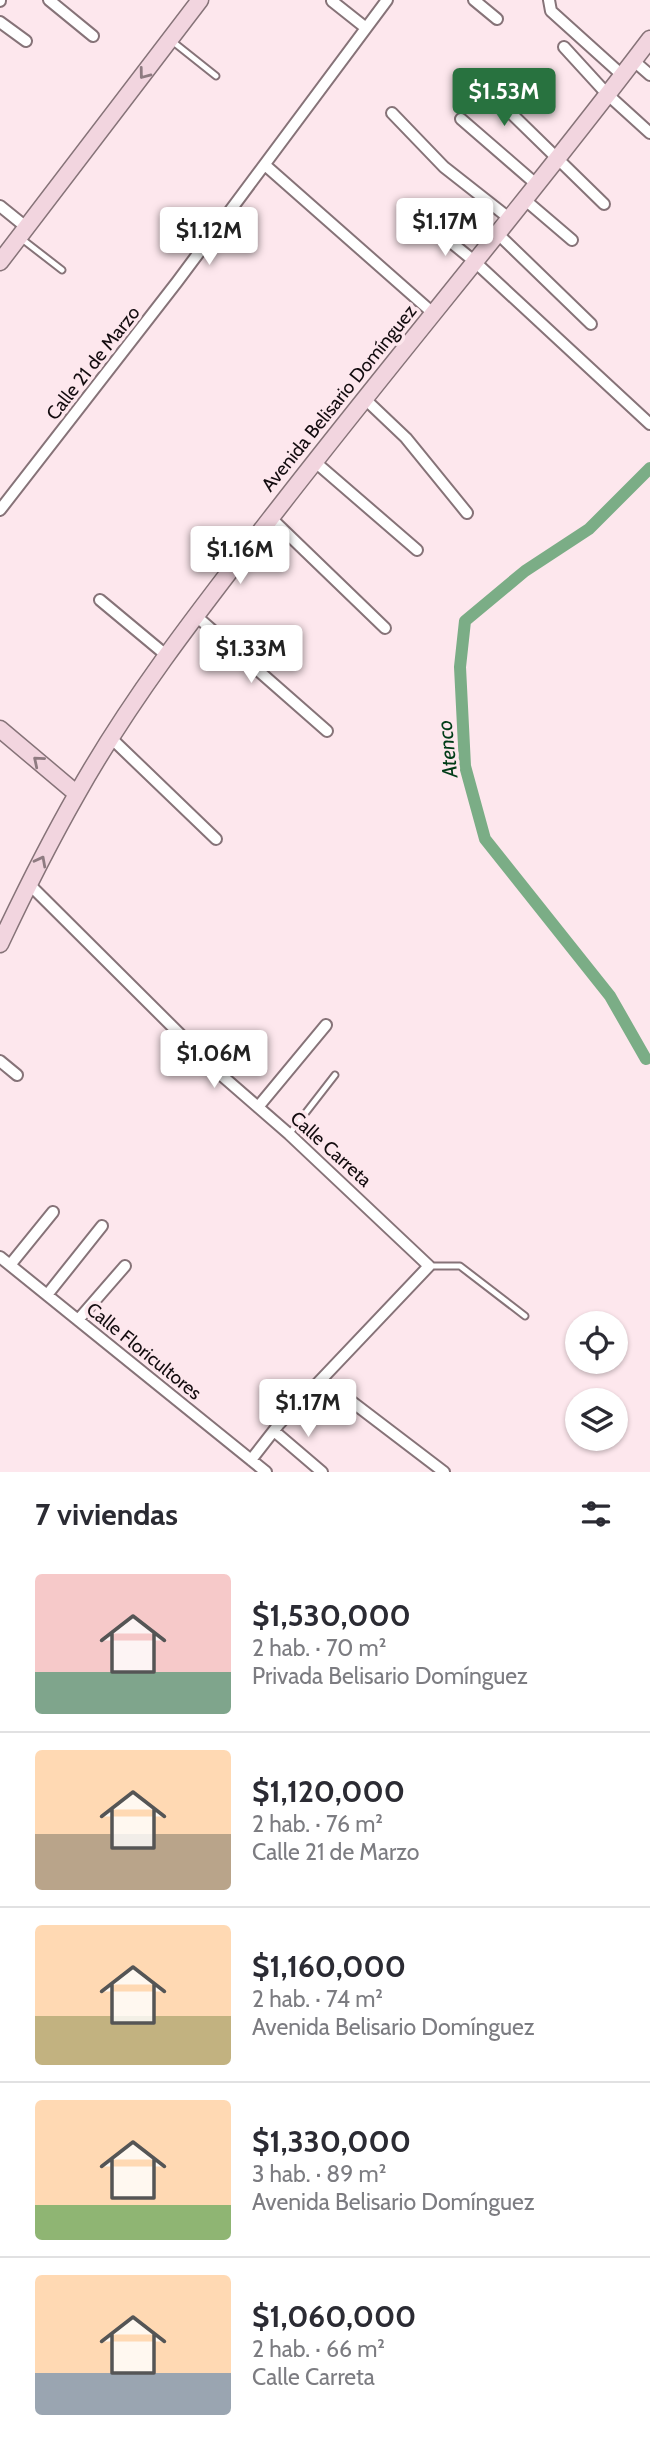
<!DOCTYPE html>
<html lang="es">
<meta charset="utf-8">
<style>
:root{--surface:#fff;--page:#f7f7f7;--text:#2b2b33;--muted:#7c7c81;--line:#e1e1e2;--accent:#28723f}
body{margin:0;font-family:Cabin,sans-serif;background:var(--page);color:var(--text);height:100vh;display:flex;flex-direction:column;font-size:26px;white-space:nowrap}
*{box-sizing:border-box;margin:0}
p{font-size:23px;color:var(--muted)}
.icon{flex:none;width:38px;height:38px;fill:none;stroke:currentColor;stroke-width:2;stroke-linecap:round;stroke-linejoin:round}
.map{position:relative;height:1472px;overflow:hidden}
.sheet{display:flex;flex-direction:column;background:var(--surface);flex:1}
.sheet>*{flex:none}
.fabs{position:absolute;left:565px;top:1311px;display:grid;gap:14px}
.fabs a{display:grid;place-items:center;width:63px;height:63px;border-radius:50%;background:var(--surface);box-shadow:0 2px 5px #0004;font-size:35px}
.price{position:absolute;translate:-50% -60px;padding:0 16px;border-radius:7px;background:#fff;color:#222;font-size:23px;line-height:46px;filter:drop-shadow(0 2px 4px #0008)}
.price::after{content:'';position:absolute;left:50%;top:42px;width:21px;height:16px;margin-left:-10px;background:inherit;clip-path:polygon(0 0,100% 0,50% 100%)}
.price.active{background:var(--accent);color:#fff}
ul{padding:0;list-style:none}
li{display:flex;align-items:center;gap:21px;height:175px;padding:0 35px}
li+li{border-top:2px solid var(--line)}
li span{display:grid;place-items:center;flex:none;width:196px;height:140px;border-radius:7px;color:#555}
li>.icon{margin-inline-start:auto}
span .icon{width:84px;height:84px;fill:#fffc;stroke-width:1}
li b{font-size:30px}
h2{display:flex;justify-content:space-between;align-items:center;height:84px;padding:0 35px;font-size:30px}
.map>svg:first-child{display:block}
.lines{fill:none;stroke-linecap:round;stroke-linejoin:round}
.canal{stroke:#7bad86;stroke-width:12}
.lane-casing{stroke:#867378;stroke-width:9}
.street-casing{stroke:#867378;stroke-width:14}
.secondary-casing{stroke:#867378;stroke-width:19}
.lane{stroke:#fff;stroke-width:5}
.street{stroke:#fff;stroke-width:10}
.secondary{stroke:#f2d5df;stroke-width:16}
.oneway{stroke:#8e7b81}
.labels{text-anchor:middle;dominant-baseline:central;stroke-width:7;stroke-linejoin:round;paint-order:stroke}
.street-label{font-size:19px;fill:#130c0f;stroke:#fde7ed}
.water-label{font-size:21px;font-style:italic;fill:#003c17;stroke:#fde7ed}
</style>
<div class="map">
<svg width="650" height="1472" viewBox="0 0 650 1472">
<rect width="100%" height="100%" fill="#fde7ed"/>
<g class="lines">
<path class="canal" d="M646,1059l-36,-63 -125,-157 -20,-73 -5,-99 5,-46 60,-50 64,-42 61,-61"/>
<defs>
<path id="lane" d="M172,41l44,35
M22,239l40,31
M290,1133l45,-58
M429,1266h31l65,50"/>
<path id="street" d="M49,0l44,36
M474,0l23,19
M549,0l2,11 71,64
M0,1v-1
M332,1l34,27
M0,22l26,19
M564,47l43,47 43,39
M634,61l16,14
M473,76l131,128
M392,113l52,54 65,51
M461,119l75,65
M265,165l169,149
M524,199l48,41
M0,206l26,21
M436,230l38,31 176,163
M497,233l94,91
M365,399l41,39 61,75
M314,461l103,89
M0,510l177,-228 210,-282
M271,518l114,110
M100,600l66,55
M195,615l132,116
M111,738l105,101
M29,884l191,190 69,60 140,132 -150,158 -28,36
M0,1061l17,14
M258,1107l68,-82
M0,1257l266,215
M10,1265l43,-53
M47,1295l55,-69
M78,1320l47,-54
M322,1379l122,93
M274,1431l48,41"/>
<path id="secondary" d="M0,262l200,-262
M0,729l77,65
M0,944c24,-51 49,-101 77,-150 55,-98 125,-187 193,-275 125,-162 257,-317 380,-480"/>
</defs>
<use href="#lane" class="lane-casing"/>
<use href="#street" class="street-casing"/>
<use href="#secondary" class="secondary-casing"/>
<use href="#lane" class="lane"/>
<use href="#street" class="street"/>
<use href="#secondary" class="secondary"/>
</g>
<defs><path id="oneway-chevron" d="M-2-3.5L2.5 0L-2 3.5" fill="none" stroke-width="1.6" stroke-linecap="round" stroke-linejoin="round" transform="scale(1.75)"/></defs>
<g class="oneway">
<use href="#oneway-chevron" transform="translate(144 74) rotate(127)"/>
<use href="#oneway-chevron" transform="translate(38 761) rotate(-140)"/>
<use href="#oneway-chevron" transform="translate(41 861) rotate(-62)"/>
</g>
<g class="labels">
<g class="street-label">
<text transform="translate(93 363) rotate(-52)">Calle 21 de Marzo</text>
<text transform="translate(339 398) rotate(-51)">Avenida Belisario Domínguez</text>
<text transform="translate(331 1149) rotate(42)">Calle Carreta</text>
<text transform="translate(144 1351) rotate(39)">Calle Floricultores</text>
</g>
<g class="water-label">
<text transform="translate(447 749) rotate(-96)">Atenco</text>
</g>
</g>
</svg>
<div class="fabs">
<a><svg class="icon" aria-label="locate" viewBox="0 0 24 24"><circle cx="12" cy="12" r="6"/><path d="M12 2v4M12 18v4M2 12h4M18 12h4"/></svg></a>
<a><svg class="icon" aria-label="layers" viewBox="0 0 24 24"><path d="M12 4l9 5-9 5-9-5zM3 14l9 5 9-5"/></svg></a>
</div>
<b class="price active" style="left:504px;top:128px">$1.53M</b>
<b class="price" style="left:445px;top:258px">$1.17M</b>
<b class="price" style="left:209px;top:267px">$1.12M</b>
<b class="price" style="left:240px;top:586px">$1.16M</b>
<b class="price" style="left:251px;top:685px">$1.33M</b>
<b class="price" style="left:214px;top:1090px">$1.06M</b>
<b class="price" style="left:308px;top:1439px">$1.17M</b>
</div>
<section class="sheet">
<h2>7 viviendas<svg class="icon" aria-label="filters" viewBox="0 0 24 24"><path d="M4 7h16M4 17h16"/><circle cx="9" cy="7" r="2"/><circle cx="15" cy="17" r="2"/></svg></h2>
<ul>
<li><span style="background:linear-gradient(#f6c9c9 70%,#7fa58c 0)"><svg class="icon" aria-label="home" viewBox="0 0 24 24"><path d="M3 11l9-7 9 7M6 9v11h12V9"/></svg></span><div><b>$1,530,000</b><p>2 hab. · 70 m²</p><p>Privada Belisario Domínguez</p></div></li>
<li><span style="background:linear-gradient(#ffd9b3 60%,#b9a48a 0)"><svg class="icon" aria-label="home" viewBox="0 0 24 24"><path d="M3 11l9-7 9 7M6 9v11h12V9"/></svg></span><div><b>$1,120,000</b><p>2 hab. · 76 m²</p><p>Calle 21 de Marzo</p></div></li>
<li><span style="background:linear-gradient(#ffd9b3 65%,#c2b280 0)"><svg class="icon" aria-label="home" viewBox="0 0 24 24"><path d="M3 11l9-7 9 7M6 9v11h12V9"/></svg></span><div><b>$1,160,000</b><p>2 hab. · 74 m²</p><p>Avenida Belisario Domínguez</p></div></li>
<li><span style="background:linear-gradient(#ffd9b3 75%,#8fb573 0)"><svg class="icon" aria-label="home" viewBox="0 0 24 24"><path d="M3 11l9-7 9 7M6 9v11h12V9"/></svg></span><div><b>$1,330,000</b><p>3 hab. · 89 m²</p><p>Avenida Belisario Domínguez</p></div></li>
<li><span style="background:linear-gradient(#ffd9b3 70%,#9aa5b1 0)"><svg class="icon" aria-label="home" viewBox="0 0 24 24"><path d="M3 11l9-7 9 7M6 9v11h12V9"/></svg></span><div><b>$1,060,000</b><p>2 hab. · 66 m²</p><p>Calle Carreta</p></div></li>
</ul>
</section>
